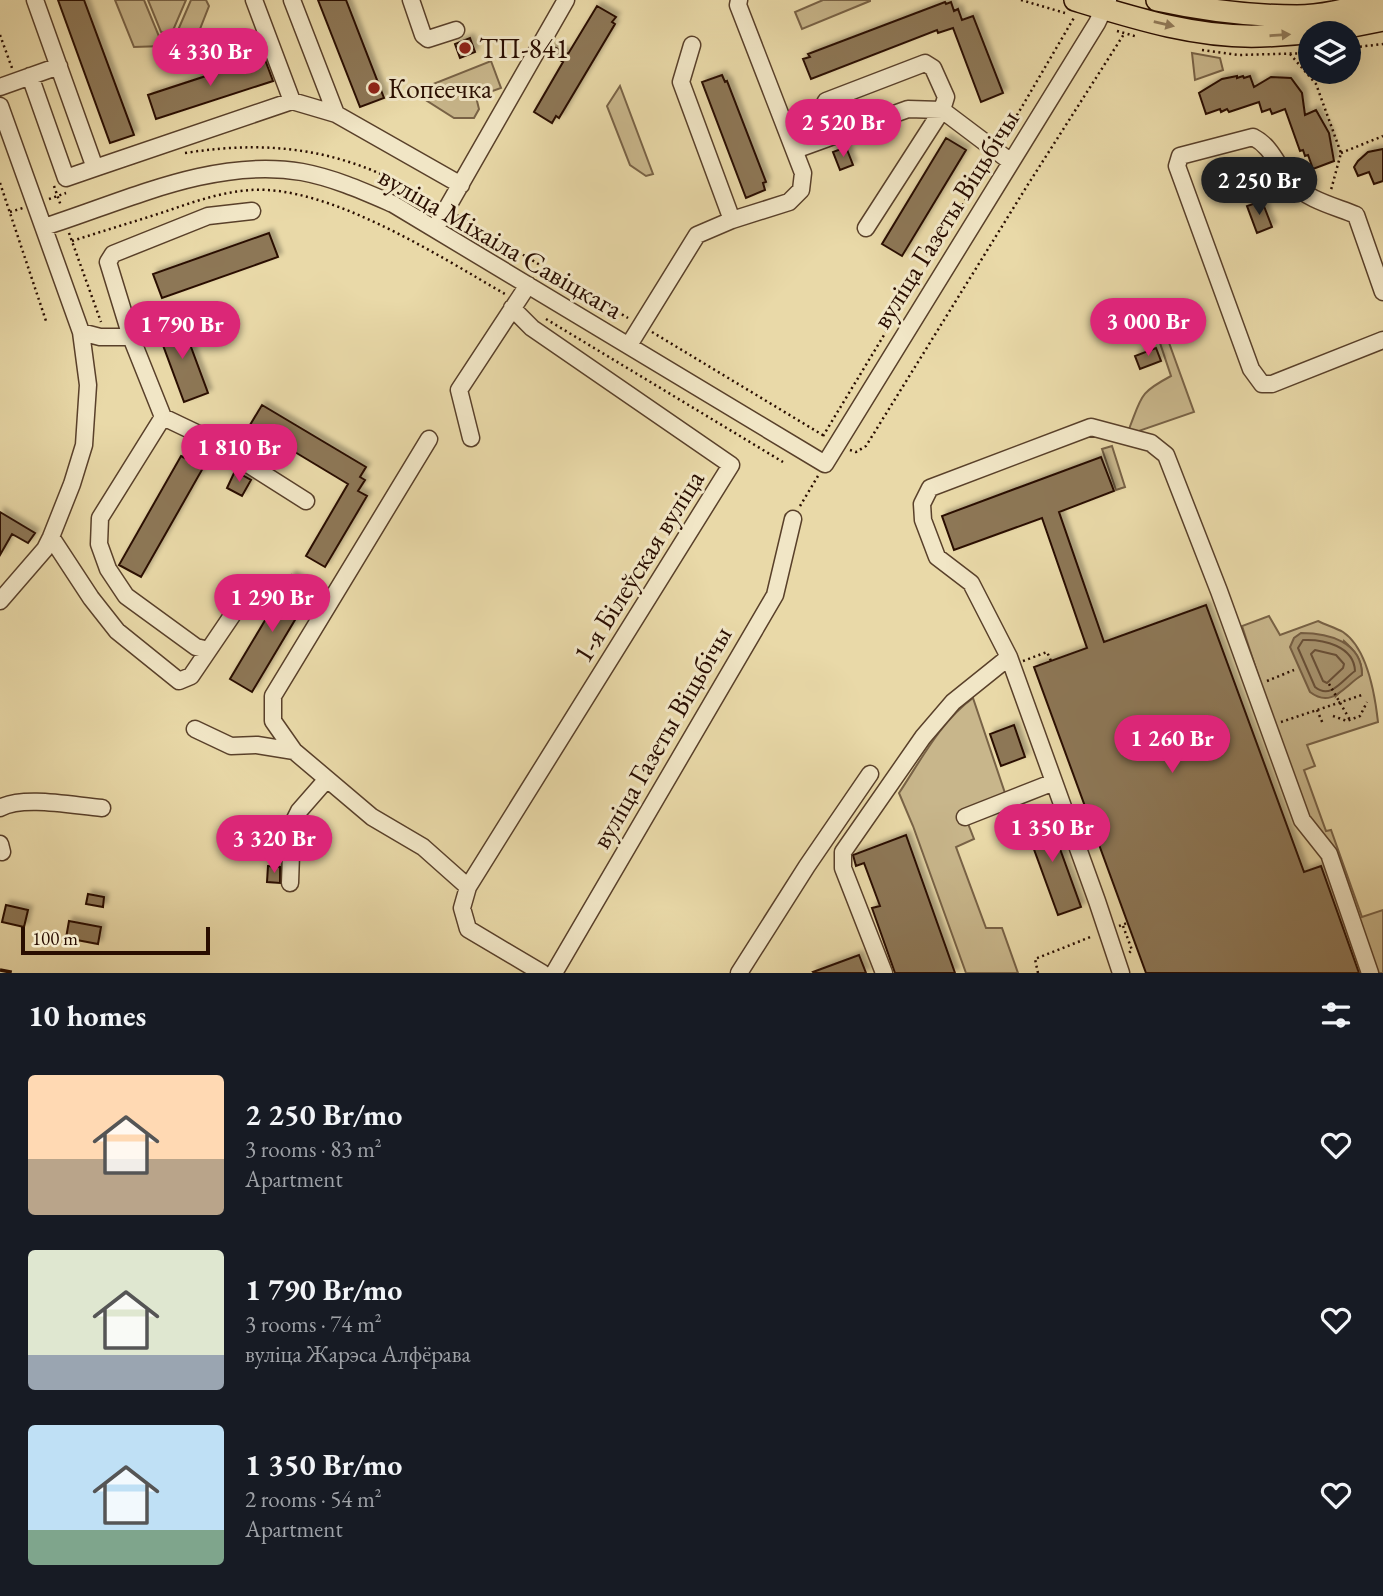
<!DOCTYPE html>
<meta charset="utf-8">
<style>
:root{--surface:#171b24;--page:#242831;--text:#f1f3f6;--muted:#9ea1a6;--accent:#db2777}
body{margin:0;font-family:"EB Garamond",serif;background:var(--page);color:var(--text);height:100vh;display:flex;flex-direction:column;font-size:26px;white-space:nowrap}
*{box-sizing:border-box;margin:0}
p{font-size:23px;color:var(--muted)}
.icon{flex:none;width:38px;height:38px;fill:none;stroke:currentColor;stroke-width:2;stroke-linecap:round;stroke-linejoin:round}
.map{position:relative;height:973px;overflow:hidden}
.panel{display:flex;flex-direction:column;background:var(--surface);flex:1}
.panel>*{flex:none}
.tools{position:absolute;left:1298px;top:21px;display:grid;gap:14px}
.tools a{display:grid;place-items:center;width:63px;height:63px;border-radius:50%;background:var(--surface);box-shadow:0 7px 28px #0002;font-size:35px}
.scale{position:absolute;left:21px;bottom:18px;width:189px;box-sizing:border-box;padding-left:7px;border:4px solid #290d00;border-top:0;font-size:19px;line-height:24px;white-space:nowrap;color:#290d00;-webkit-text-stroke:5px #f1e6c6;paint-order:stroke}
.price{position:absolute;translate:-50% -60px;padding:0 16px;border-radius:24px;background:var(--accent);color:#fff;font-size:23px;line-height:46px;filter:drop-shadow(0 2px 4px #0008)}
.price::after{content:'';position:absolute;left:50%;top:42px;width:21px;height:16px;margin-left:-10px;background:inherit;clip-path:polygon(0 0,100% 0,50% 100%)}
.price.active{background:#222;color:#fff}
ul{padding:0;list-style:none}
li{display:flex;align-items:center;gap:21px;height:175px;padding:0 28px}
li span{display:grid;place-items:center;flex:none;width:196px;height:140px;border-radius:7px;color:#555}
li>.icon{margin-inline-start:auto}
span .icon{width:84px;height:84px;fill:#fffc;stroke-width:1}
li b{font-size:30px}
h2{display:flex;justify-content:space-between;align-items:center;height:84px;padding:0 28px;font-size:30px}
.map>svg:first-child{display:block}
.green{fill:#c8b68b;stroke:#786246;stroke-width:2;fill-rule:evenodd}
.water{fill:#a8946f;stroke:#755e43;stroke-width:2}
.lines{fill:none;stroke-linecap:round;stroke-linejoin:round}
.shore{stroke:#685038;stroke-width:2}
.building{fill:#8d7757;stroke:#290d00;stroke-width:2;filter:url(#shadow)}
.minor-casing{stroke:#59402a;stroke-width:19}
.major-casing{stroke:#290d00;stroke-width:24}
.path{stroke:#290d00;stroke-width:2.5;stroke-dasharray:2 3.5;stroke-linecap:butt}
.minor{stroke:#f1e6c6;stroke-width:16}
.major{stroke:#e9d9a8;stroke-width:21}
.rail{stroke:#290d00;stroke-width:3.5;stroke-dasharray:12 12;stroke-linecap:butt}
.oneway{fill:#937d5c}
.poi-dot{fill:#8f2418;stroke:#f1e6c6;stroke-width:2.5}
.labels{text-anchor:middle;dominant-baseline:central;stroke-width:6;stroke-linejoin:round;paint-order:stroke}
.poi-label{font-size:28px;fill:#290d00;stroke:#f1e6c6;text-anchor:start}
.street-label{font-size:28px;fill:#290d00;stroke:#f1e6c6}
</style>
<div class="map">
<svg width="1383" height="973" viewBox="0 0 1383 973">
<defs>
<filter id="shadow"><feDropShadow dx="4" dy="-4" stdDeviation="2" flood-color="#0004"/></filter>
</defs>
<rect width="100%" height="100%" fill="#e9d9a8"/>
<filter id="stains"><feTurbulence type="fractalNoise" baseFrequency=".00286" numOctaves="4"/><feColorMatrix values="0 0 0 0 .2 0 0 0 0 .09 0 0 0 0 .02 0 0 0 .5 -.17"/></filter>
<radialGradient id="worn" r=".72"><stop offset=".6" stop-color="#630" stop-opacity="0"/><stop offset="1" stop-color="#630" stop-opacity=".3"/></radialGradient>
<path class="green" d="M115,0h29l19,46 -29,1z
M148,0h38l-15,35 -10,-3z
M191,0h15l3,6 -11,28 -14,7 -9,-4z
M823,0h47v1l-68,28 -7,-17z
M1192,53l28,5 3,12 -28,10z
M491,61l10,27 -25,9 3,12 -5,9h-20l-33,-21 -3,-7z
M620,86l33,88 -7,2 -16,-11 -23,-59z
M1168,340l26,72 -58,20 -7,-3c13,-33 10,-36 42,-53l-11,-33z
M1112,446l13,41 -9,3 -14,-41z
M1269,616l11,19 38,-14c8,4 18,7 25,11 24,16 32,63 35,90l-71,23 8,21 -11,4 22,61 5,-1 31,87 21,-7v63h-5l-24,-69 -49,-86 -63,-192zM1344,641c11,10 18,19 18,34l-12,7 -14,14z
M973,698l36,107 -42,16 7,18 -18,8 30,81h16l16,45h-52l-53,-147 -14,-33c22,-33 42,-72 74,-95z"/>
<path class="water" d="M1301,633c28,0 61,9 61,42 -18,11 -30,34 -52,17l-20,-45 4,-9z"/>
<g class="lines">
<path class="shore" d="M1303,640c20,-1 51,6 52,31 -13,9 -24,29 -40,16l-17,-39z
M1315,650l21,5 8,9 -1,4 -16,15 -4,-2 -12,-27z"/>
</g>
<path class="building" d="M58,0h26l50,135 -24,8z
M318,0h28l38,98 -24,9z
M945,2l1,2 5,-2 3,9 4,-2 4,11 11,-4 30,77 -22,9 -28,-74 -15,5 -1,-3 -126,49 -8,-20 7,-2 -2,-3z
M597,6l19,11 -4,5 3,2 -56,94 -3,-2 -4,7 -18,-11 29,-50 -15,-9 4,-7 16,8z
M470,38l5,14 -15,6 -5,-14z
M264,57l9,24 -117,38 -8,-24z
M722,75l3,7 2,-1 39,101 -3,1 2,7 -19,8 -44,-116z
M1237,76v2l6,-2 1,2 6,-2 4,11 17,-10 20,1 11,15 3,22 11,-5 13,23 5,28 -21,8 -5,-14 -3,1 -2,-6 -3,1 -15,-42 -13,5 -2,-5 -8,3 -3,-10 -30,10 -2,-3 -6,3 -1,-3 -14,5 -7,-21 23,-14z
M946,138l20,12 -64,106 -20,-12z
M846,147l7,18 -13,5 -7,-18z
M1383,149v32l-9,3 -5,-12 -11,4 -4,-9 4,-6 10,-9z
M1262,201l10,26 -15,6 -10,-27z
M269,233l9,24 -116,41 -9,-24z
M181,320l27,73 -24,9 -27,-73z
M1156,348l5,13 -21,8 -5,-13z
M262,405l104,62 -6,10 5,3 -7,11 9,5 -42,71 -19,-11 42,-72 -98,-59z
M181,456l22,12 -62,109 -22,-12z
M1101,457l13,34 -55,21 45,130 102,-37 98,267 17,-6 38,107h-213l-112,-306 53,-19 -45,-130 -88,32 -12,-34z
M235,471l16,9 -9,16 -15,-8z
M0,512l35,21 -7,10 -16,-9 -12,21z
M292,575l22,13 -62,104 -22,-13z
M1014,725l11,32 -24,9 -11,-32z
M1047,813l34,94 -23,8 -34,-93z
M906,835l49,138h-60l-23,-65 8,-2 -16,-43 -8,3 -3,-11z
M268,866l12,1v16l-13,-1z
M88,894l16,3 -1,10 -17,-3z
M6,905l22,5 -4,17 -22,-5z
M69,921l32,6 -3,17 -32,-6z
M859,955l7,18h-52l-1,-1z"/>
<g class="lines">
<defs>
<path id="minor" d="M35,0l60,168 197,-67 44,13 125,71
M254,0l38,101
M292,0l44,114
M411,0l12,35 5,4 28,-9
M30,76l36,102 29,-10
M0,87l59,-21
M0,106l81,226 7,53 -4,60 -12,39 -21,53 -6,12 -45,52
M831,135l-9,-26 4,-8 99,-38 8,5 13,29 -4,13 -76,118
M795,150l113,-41 34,1 69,52
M732,220l57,-18 12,-12 2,-17 -65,-168 1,-5
M44,227c82,-26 170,-70 258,-55 32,6 61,19 91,32l432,260 272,-441 11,-23
M435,229l131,-229
M1383,292l-27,-77c-22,-9 -48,-15 -64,-32 -15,-16 -19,-36 -39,-46l-73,19 -3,10 74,203 11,15h10l111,-44
M512,308l20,20 199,137 -263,422 -6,21 6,21 74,44
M81,332l19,5h31l32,80 44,21 99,63
M131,337l-23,-75 5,-8 95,-38 44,-5
M629,345l68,-110 35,-15 -51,-138 11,-37
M163,417l-63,101 -1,26 9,25 18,27 70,51 12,3
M471,438l-12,-48 69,-105
M51,537l40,61 26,33 62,50 12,-5 55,-81
M195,729l36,17 26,-1 37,6 78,66 51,30 45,40
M294,751l-21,-30v-25l156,-257
M0,808c23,-13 75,-2 102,0
M965,817l89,-35
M0,844l2,8
M290,883l2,-58 7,-14 28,-32
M554,973l221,-378 18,-76
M739,973l68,-107 63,-92
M884,973l-41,-105v-16l80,-115 30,-35 56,-45
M1121,973l-24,-72 -88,-244 -38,-74 -34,-26 -14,-37 -1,-16 8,-16 161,-61 60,16 15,12 53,136 83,229 27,34 41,119"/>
<path id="major" d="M1075,0c59,18 122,38 185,36 42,-1 82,-7 123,-16
M1157,0c46,10 93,16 140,16 29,0 58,-9 86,-16"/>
</defs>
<use href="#minor" class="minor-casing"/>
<use href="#major" class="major-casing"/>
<path class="path" d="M1021,0l44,13
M1117,31l21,6
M0,35l12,33
M1349,48l34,-4
M1202,50l36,5 73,-2
M1290,54l26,30 25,69 -10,37
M1003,139l72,-123
M185,153c96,-15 168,-1 251,50
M1341,153l42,-17
M0,183l46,138
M54,186l7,20
M49,199l17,-6
M10,212l13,-4
M457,215l171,103
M69,233l32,89
M72,241c31,-10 61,-19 92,-29 29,-10 57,-20 87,-22 78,-5 188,66 254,104
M546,319l237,143
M652,332l174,105
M823,436l165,-273
M850,450l6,2 10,-6 161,-260 97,-152
M800,506l18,-30
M1023,661l24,-9 4,9
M1267,681l27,-11
M1329,684l21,36
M1317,710l6,14
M1333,716l14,5 13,-5 7,-14
M1281,722l81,-27
M1119,926l8,-3
M1123,926l9,24 -4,4
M1038,973l-3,-14 58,-23"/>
<use href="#minor" class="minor"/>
<use href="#major" class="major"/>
<path class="rail" d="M0,970l16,3"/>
</g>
<defs><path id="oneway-solid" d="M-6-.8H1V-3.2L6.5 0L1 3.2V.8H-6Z" transform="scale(1.75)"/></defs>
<g class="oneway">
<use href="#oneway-solid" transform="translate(1164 24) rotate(13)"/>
<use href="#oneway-solid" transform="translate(1280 35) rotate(-4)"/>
</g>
<g class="poi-dot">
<circle cx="465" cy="48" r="7"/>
<circle cx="374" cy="88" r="7"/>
</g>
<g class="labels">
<g class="poi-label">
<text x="479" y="48">ТП-841</text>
<text x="388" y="88">Копеечка</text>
</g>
<g class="street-label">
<text transform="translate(945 219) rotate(-58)">вуліца Газеты Віцьбічы</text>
<text transform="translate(501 242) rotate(30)">вуліца Міхаіла Савіцкага</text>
<text transform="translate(638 566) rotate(-58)">1-я Білеўская вуліца</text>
<text transform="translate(661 737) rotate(-60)">вуліца Газеты Віцьбічы</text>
</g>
</g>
<rect width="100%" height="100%" filter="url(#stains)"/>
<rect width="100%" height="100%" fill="url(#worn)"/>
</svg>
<div class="tools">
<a><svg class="icon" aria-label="layers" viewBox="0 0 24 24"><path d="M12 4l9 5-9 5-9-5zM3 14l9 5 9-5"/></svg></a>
</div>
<div class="scale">100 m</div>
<b class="price" style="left:210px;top:88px">4 330 Br</b>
<b class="price" style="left:843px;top:159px">2 520 Br</b>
<b class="price active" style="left:1259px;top:217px">2 250 Br</b>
<b class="price" style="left:1148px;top:358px">3 000 Br</b>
<b class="price" style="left:182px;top:361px">1 790 Br</b>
<b class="price" style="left:239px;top:484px">1 810 Br</b>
<b class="price" style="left:272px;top:634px">1 290 Br</b>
<b class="price" style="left:1172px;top:775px">1 260 Br</b>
<b class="price" style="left:1052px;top:864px">1 350 Br</b>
<b class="price" style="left:274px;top:875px">3 320 Br</b>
</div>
<section class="panel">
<h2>10 homes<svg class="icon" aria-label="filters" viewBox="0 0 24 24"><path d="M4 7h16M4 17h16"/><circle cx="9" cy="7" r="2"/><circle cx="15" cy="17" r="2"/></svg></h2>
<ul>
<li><span style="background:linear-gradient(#ffd9b3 60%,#b9a48a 0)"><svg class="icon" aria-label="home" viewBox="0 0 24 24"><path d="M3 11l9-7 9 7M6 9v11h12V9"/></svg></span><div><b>2 250 Br/mo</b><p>3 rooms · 83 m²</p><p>Apartment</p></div><svg class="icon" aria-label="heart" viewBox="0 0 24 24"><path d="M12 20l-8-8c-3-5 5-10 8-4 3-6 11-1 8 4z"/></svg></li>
<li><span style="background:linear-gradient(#dfe7d0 75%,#9aa5b1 0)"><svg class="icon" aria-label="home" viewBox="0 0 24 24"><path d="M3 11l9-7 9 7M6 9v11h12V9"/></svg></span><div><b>1 790 Br/mo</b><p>3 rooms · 74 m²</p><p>вуліца Жарэса Алфёрава</p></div><svg class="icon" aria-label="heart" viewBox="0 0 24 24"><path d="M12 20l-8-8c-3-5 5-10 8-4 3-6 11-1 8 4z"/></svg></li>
<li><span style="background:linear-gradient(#bfe0f5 75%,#7fa58c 0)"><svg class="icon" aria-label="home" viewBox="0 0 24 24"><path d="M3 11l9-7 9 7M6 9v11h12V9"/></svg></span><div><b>1 350 Br/mo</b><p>2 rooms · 54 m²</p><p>Apartment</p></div><svg class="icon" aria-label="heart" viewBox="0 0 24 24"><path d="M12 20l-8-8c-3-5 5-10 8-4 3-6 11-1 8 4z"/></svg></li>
</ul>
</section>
